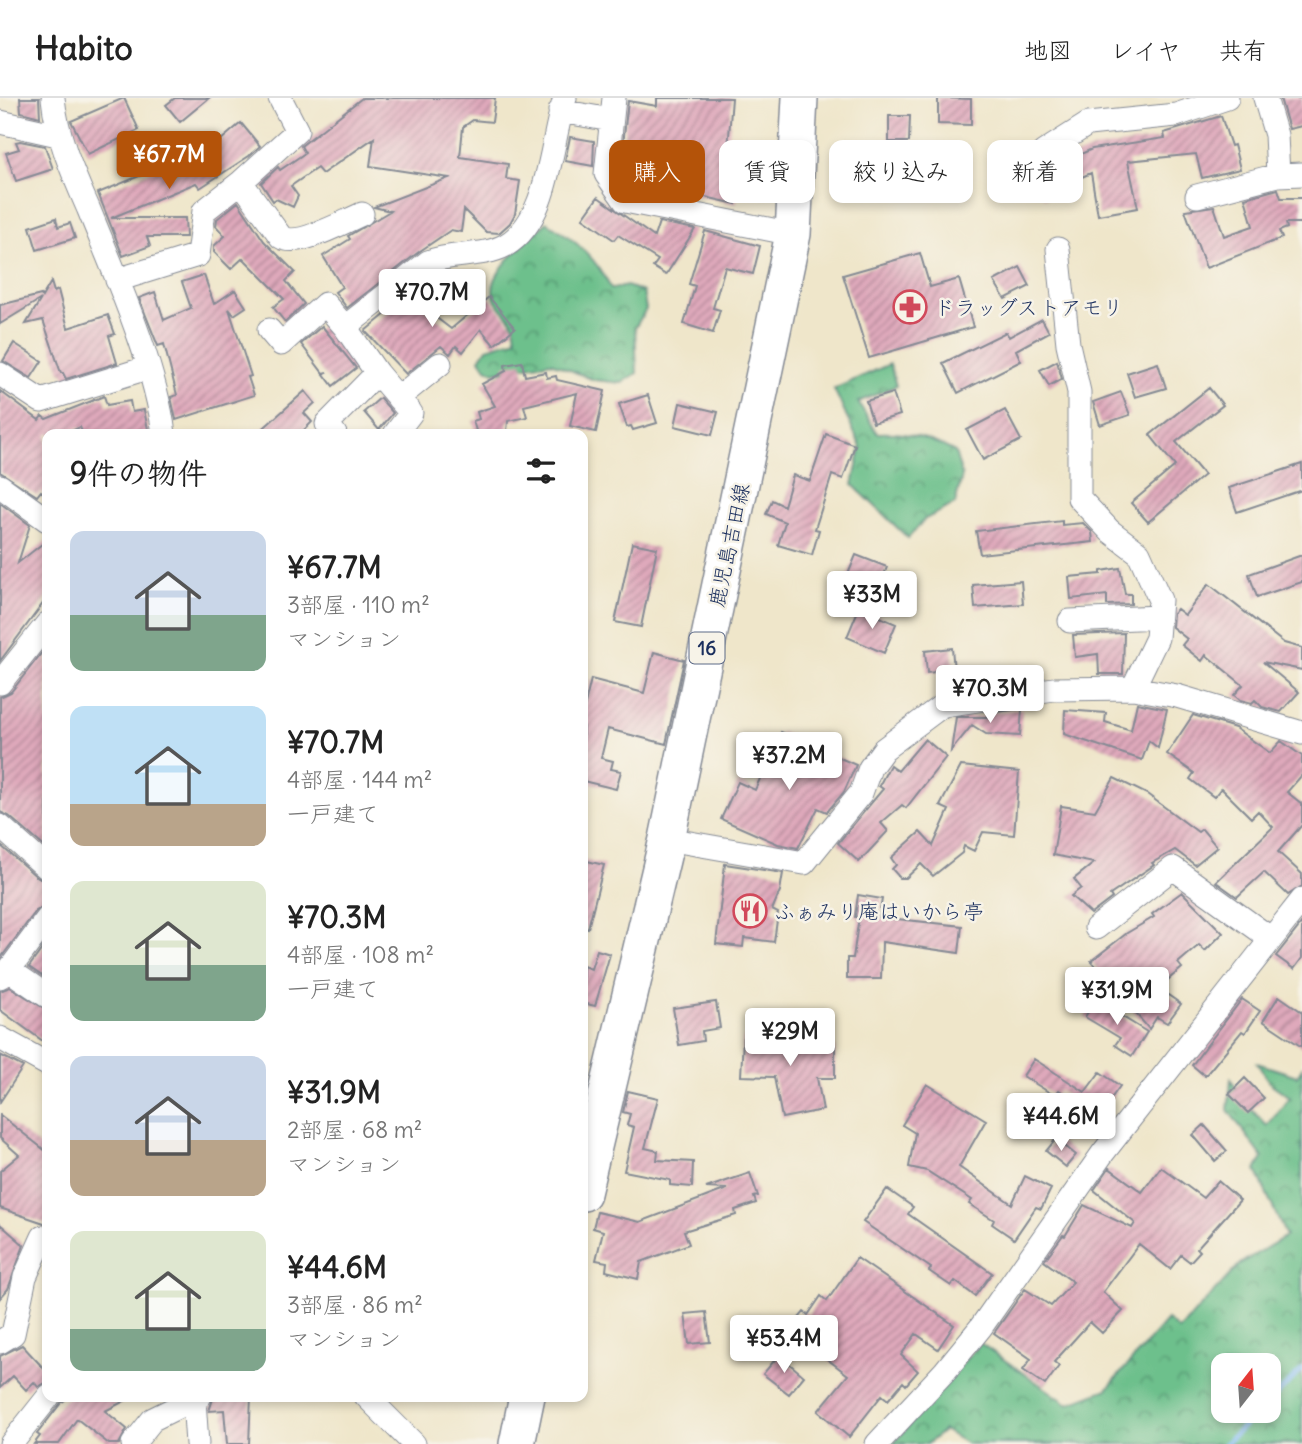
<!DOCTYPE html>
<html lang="ja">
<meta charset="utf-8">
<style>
:root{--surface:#fff;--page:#f2f2f2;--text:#222;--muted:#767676;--line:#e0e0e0;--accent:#b45309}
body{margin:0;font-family:Delius,"Klee One",sans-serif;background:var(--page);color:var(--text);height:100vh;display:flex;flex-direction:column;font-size:26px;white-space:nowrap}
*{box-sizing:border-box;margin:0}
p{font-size:23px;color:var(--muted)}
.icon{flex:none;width:38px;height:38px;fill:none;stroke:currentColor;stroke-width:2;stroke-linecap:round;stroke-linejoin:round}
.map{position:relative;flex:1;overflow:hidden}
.details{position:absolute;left:42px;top:331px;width:546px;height:973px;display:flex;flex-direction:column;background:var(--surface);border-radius:14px;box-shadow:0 4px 10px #0003}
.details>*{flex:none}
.top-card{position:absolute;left:609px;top:42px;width:588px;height:63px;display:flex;gap:14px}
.needle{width:46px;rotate:17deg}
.fabs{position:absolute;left:1211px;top:1255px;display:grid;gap:14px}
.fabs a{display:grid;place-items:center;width:70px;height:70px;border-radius:14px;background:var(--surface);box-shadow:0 4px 10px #0003;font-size:35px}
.price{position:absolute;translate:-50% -60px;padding:0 16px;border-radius:7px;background:#fff;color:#222;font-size:23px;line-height:46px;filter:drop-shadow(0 2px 4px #0008)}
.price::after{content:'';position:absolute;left:50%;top:42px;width:21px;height:16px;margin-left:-10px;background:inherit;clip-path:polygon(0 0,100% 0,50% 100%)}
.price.active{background:var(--accent);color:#fff}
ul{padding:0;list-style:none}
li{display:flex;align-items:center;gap:21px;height:175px;padding:0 28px}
li span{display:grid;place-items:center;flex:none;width:196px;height:140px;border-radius:14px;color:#555}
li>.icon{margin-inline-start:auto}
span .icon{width:84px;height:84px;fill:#fffc;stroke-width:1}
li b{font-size:30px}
h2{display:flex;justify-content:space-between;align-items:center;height:84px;padding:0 28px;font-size:30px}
.tag{padding:0 24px;border-radius:14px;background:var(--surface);box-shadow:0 4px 10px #0003;font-size:24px;line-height:63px}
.tag.active{background:var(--accent);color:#fff}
header{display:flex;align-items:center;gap:42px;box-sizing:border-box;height:98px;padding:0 35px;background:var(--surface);border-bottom:2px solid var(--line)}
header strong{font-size:33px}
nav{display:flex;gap:38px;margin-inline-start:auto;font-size:24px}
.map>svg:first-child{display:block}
.forest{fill:url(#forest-crowns);stroke:#447875;stroke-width:2;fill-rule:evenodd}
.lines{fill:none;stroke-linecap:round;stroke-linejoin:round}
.stream{stroke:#84bdf5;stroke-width:5}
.building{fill:url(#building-hatch)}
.street-casing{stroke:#858a94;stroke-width:25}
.primary-casing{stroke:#858a94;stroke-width:38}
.street{stroke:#fff;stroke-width:23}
.primary{stroke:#fff;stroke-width:35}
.labels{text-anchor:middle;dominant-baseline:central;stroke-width:5;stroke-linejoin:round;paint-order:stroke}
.shield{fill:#f7f3e8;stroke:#5d6a87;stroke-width:2}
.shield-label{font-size:19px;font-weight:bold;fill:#1b2f5e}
.poi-label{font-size:21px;fill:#1b2f5e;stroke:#f7f3e8;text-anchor:start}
.street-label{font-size:21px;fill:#1b2f5e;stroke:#f7f3e8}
</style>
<header>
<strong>Habito</strong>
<nav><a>地図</a><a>レイヤ</a><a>共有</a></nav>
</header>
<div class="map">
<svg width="1302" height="1346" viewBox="0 0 1302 1346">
<defs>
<pattern id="forest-crowns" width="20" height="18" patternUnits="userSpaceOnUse" patternTransform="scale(1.75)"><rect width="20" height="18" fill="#6dc08c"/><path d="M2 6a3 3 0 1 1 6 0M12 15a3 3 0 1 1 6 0" fill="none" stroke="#599c76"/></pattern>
<pattern id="building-hatch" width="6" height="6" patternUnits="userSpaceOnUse" patternTransform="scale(1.75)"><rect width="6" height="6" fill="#dfa9bb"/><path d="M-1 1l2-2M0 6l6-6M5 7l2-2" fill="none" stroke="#b48a9b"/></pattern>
</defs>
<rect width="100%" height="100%" fill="#f7f3e8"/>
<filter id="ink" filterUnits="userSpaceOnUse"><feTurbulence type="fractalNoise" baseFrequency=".0143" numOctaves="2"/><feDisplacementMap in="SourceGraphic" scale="14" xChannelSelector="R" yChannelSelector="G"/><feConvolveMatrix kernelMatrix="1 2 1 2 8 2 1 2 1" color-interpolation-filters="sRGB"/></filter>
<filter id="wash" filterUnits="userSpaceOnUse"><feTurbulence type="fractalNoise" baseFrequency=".00686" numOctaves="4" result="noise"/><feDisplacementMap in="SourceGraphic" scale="28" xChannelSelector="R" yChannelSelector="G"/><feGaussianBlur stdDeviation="1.57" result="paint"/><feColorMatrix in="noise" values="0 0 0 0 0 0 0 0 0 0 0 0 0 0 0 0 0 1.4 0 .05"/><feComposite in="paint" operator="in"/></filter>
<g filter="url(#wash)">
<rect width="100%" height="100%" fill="#efe6ca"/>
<path class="forest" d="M547,124c27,17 51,37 64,67l16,-3 16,6 3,17 -11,19 2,45 -15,10 -28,-3 -43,-18 -57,10 -8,-4 -6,-9 7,-11 29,-9c-2,-24 -9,-21 -20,-38 -16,-25 34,-62 51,-79z
M890,266l6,22 -38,16 19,31c30,-2 51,5 78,19l7,24 -7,28 -30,15 -17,19 -55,-53 8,-38 -27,-58z
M1257,965l40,13 5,-8v376h-335l-23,-14 -17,14h-34l87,-101 88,61 39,-15 60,-69 12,10 62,-67 45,-27 -30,-66 7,-12 -35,-48 3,-31 11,20 25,27 23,-29 -20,-14zM1223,1267h46v45h-46z"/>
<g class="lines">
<path class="stream" d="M1269,1304l33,-32
M1225,1346l35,-34"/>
</g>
<g id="blocks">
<path class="building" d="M20,0h19l1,19 -19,-5z
M124,0l15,32 -51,24 -17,-33z
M175,0h34l-29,24 -14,-17z
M362,0h133l-3,24 -19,-2 -10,7 -3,30 48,7 -2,15 14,2 -5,33 -5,9 -11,10 -13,-1 -22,-22 -3,22 -10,-2 -31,21 -73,57 -12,-16 7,-5 -19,-31 27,-17 -2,-3 42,-25 -16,-4 75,-29 -79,-12 4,-28 -52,36 -5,-6 -26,18 7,10 -5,11 -17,-8 -3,2 -12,-18 17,-16 2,3 25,-17 -4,-7z
M657,0h75l-5,63 49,3 -1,19 -34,-5 -5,26 -53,-12 -1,6 -34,-7 2,-11 -25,-3 -5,-7 8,-69 29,5z
M938,0l33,1v26l-33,-1z
M1280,0h22v28l-13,3z
M889,18h21l-1,26h-20z
M1221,18l10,30 3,-1 6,24 -38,9 -6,-24 -68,7 10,47 -40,7 -7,-42 -30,13 2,3 -19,9 -14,-31 7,-3 15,3 40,-18 73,-11 -1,-5z
M241,25l19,23 -11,10 -49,32 -4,-5 -85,35h74l1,19h-39l3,9 -27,10 -25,-63 68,-28 5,12 36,-25z
M570,39l24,4 -1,25 -28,-5z
M20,43l25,5 8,23 -37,12 -10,-28 13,-4 -3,-7z
M1278,91l3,9h21v25h-16l1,5 -8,3 3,7 -76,30 -21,-58 29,-4 10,30 29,-10 -8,-28z
M598,99l56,40 5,-15 36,7 -29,46 -13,-8 5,-7 -40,-25 -4,5 -31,-22z
M238,104l26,39 31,31 -9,9 18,23 -19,18 -12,-15 11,-8 -41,-41 -12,11 -17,-17v-6l11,-10 -9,-10 1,-7z
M56,120l2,9 12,-4 5,15 -38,12 -7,-23z
M705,133l55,15 -7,28 -28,-7 -12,41 7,2 -7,23 -29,-9 11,-38 -6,-2z
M920,155l10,34 29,-8 14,48 -104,31 -26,-83z
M1020,169l10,19 -25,13 -11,-18z
M204,177l10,29 21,-14 11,17 -12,8 -5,-6 22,67 -3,1 6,18 -78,25 -5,-23 6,-2 -13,-51 -6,2 -19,-48 16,-6 9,28 27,-12 -9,-26z
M51,184l3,10 4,-2 10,38 40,-13 7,19 -6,2 8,27 -51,16 -3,-6h-2l-18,-53 -17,4 15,-25 -41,25v-19l41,-10 1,2z
M425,184l11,13 -15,11 30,23 38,-32 26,31 -21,17 -13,-16 -18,23 -7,-6 -6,8 -9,-8 -35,28 -41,-43z
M1042,221l7,13 -33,18 5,11 -63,32 -15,-30 63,-31 3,5z
M322,228l34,42 -23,18 -9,-12 3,-2 -4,1 -22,-29z
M14,245l28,18 -11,17 -28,-17z
M1057,263l5,18 -13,7 -9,-16z
M522,264l3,14 21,-4 1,6 9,-2 1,4 48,11 -9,41 -26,-6 7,-33 -53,13 3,11 -19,4 -1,10 -30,3 -4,-13 6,-2 -2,-7 18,-6 -13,-22 24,-13 -1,-6z
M1158,265l8,25 -31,9 -8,-24z
M1209,290l14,17 -47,37 28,33 -56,47 -17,-19 44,-37 -25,-31z
M0,293l39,29 3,-4 4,3 58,-23 3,9 23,-4 2,11 12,-2 5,24h-66l-3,-7 -15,7h-18v62l-6,-5 -4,5 -37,-24z
M305,293l10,12 -11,10 8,9 -12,12h-43z
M1121,294l9,23 -30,10 -7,-23z
M893,295l7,22 -27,8 -7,-22z
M648,297l9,28 -24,7 -2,-4 -4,1 -8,-23z
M380,300l13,15 -14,17 -15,-18z
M680,305l38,9 -6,23 -37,-9z
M1005,312l16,30 -38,20 -16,-30z
M826,336l29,11 -12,34 -11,-4 -17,54 4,1 -7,25 -34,-10 7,-23 -19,-8 6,-14 12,6 9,-31 17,6z
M1302,366v26l-65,22 -8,-24z
M0,405l30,22 -12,38 29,-23v58l-47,63z
M1062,423v4l21,-2 9,9 1,10 -113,12 -4,-23z
M632,445l25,5 -16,79 -26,-5z
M856,457l31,12 -9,24 -32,-12z
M1302,457v27l-45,15 -8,-23z
M1120,470l5,26h6v10l-24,1v-10l-36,4 -2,-22 32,-3v-3z
M1021,483l2,23 -48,4 -2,-23z
M1209,486l75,59 18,5v22l-39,-8 36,30 -18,20 -19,-5 -7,-7 -3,3 -12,-3 -6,-5 9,-10 -37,-30 -4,6 -20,-16 5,-6 -15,-12 1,-13 4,-5 8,6z
M859,510l37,16 -12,29 -37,-16z
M1124,535l-1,41h-24l-1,-20 -23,3 -2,-22z
M47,548v203l-38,-33 -9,-4v-115l11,-5z
M952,550l2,22 -27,3 -2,-22z
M654,554l30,8 -18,84 -58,-15 -7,29 12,3 -2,8 10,2 -5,18 -33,-8v-68l8,-34 53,14z
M1137,605l30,6 -9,39 -9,-7 -7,19 -78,-26 1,-24 41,3 -1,9 26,8z
M1022,611l-2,27 -34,-2 -14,-9 -21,26 5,-34h31l1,-4z
M1193,617l42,13 35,25 11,-12 21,15v19l-15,17 15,12v21l-24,27 24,22v12l-14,9 -24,-23 -27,25 -21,-15 57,-55 -15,-16 -7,7 -30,-30 -7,9 -24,-18 4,-6 -27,-19z
M781,634l75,33 -12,27 -17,20 -9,-4 -20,40 -20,-4 -57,-25 17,-37 17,8z
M925,641l21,18 -40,51 -4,-3 -21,18 7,8 -29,31 -21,-19 45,-54 -4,-3 11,-21 8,6z
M961,668l58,6 -5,63 -31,-3 -9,19 -10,-5 -2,7 -29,23 -12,-12 -15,14h-6l-8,-9 4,-4 -5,-7 29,-26 13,14 16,-36 -9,-4z
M1114,680l33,16 51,38 4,-3 15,18 -22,18 -20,-15 -23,13 2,2 -44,30 2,3 -21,16 -20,-18 10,-8 -7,-9 20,-16 -41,-8 8,-49 34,5z
M0,747l38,33 9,4v23l-11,6 -36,48z
M583,762l21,5 -16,63 -5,-1z
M725,766l58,9 -3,18 -8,19 6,3 -4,29 -30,-4 -1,9 -27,-3z
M1182,794l41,41 -18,18 -6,-6 -21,18 4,5 -24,20 23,16 -14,19 -10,-6 -8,12 -58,-68 36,-28 27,-16 -2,-3z
M858,797l24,4 -3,18 83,9 -3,27 -77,-11 -1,37h-34v-21h6l6,-41h-4z
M1302,825v35l-8,11 -18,-13z
M47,844v26l-5,8 -13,-9z
M597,852l13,4 -15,52 -12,-3v-37l8,3z
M10,889l37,23v34l-47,-34v-19z
M1279,898l23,16v35l-39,-26z
M1242,901l18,12 -15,22 -3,-2 -37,45 -13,-11z
M1095,902l52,32 -15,24 -17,-11 5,-7 -35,-21z
M716,904l4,26 -18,3 1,10 -24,4 -6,-37z
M757,932l47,1 -1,15 32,-1v33h-18l6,32 -41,8 -8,-41 -33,-1 2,-38h14z
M0,957l23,12 -23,35z
M1034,961l51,33 15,-20 20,14 -23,32 -38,-28 -4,6 -32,-20z
M1245,980l19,20 -16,15 -19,-19z
M927,986l59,36 -27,47 53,37 13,-28 26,13 -10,20 -5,-2 -22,32 -22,-15 2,-4 -25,-16 3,-4 -45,-29 -18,-4 6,-34 -13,-8z
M628,993l30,7 -13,50 13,3 -1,9 36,2 -1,25 -22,-2v-5l-46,-9 10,-44 -7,-2 3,-11 -7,-2z
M0,1017l47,37v72l-47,-16v-37l19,-16 -19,-17z
M1204,1027l23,26 -12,10 -22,-26z
M1056,1041l20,16 -10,12 -20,-16z
M1161,1069l42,31 15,-17 22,19 -43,48 3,3 -10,11 -9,-7 -11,14 -31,-25 -36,48 20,19 -21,22 -12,-11 -36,40 5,4 -14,19 -22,-15 8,-11 -37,-26 31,-44 26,17 22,-24 -29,-21 19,-26 2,1 19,-31 48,23 3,-5 -41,-33 15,-22 33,24z
M750,1075l8,23 -4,1 2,6 -21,7 1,5 -52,16 5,13 -48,18 -3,17 -32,-8 1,-9 -11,-2 7,-29 -10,-3 4,-16 43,10 87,-33 -21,-1z
M887,1091l26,18 -5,7 84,59 -17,23 -20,-15 -4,5 -22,-15 2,-3 -68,-46z
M0,1126l24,21 -16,44 -8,9z
M857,1160l97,67 -16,24 -22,-15 -15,21 17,16 -12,14 -3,-3 -15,18 -6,-5 -33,42 -31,-26 30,-36 -59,-45 15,-18 4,3 13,-19 6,5z
M706,1214l4,30 -21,2 -4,-30z
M22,1247l25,27v10l-9,5 -4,-5 -8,8 -13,-14 -13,12v-32z
M779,1257l25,21 -15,18 -26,-20z
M70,1298h64l-29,15 22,18 -8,15h-10l-32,-25 -18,25h-25l6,-8 -3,-2 24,-31z
M214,1298h37l-2,48h-22l-3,-34 -15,1z"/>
</g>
</g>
<g filter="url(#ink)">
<use href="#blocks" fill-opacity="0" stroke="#858a94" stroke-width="2"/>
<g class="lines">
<defs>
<path id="street" d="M53,0c4,40 20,75 36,112 27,67 66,153 75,224
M614,0l-8,76 19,27 168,33
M1265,0l11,37 2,40 24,-1
M560,13l51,9
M0,24l58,13
M1044,54l44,-28 88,-9 51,-17
M241,84l40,55c17,11 62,-15 81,-23
M1197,98l81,-21
M1058,151l10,95 11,48v106l31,33 29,22 21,47 -3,38 -24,50
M117,182l81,-25 6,-44 37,-29 56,-51 -17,-33
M269,232l12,14 44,-40 20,23
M0,276l41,27 106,-33
M398,300l42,-34
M335,336l-8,-10 50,-51
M395,336l16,-21 -34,-40 -32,-46 83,-65c25,-10 54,-4 78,-17 44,-26 44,-103 59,-147
M0,388l47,34
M1070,523l88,-4
M0,585l47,-59
M0,728l47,42
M667,741l137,24 57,-70 9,-25 14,-19 59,-44 111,-16 79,-1 44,8 125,37
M1096,830l77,-60 97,70
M9,872l38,26
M0,879l9,-7 38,-51
M0,940l47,26
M0,1244l13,-8 12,-57 18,-40
M366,1298l48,48
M194,1302l3,44
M11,1346l38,-48
M133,1346l20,-25 47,-23
M877,1346l68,-73 36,-44 122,-174 199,-253"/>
<path id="primary" d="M583,1095l84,-354 126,-605 7,-136
M517,1346l10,-48"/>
</defs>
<use href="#street" class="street-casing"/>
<use href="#primary" class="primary-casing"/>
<use href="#street" class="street"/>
<use href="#primary" class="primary"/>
</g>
</g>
<defs>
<symbol id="pharmacy-ring" viewBox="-11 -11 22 22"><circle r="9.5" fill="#f7f3e8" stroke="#d1495b" stroke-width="1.5"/><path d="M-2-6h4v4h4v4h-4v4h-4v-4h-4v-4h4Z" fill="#d1495b"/></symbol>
<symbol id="restaurant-ring" viewBox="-11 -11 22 22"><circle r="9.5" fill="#f7f3e8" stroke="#d1495b" stroke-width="1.5"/><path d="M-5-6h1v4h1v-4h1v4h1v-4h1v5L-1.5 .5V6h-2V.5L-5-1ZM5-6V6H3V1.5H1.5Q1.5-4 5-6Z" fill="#d1495b"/></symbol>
</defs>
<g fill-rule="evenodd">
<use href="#pharmacy-ring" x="891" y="190" width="38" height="38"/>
<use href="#restaurant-ring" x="731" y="794" width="38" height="38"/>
</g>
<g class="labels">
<rect class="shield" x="689.5" y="534.5" width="35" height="31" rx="5"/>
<g class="shield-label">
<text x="707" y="550">16</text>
</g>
<g class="poi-label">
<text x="934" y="209">ドラッグストアモリ</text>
<text x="774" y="813">ふぁみり庵はいから亭</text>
</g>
<g class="street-label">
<text transform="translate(729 447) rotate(-78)">鹿児島吉田線</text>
</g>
</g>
</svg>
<div class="fabs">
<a><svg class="needle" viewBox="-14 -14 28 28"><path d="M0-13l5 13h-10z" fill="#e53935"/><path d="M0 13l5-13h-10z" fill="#767676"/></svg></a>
</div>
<b class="price active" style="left:169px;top:93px">¥67.7M</b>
<b class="price" style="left:432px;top:231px">¥70.7M</b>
<b class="price" style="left:872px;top:533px">¥33M</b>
<b class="price" style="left:990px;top:627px">¥70.3M</b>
<b class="price" style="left:789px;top:694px">¥37.2M</b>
<b class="price" style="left:1117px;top:929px">¥31.9M</b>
<b class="price" style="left:790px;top:970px">¥29M</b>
<b class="price" style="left:1061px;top:1055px">¥44.6M</b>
<b class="price" style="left:784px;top:1277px">¥53.4M</b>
<div class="top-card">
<a class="tag active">購入</a>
<a class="tag">賃貸</a>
<a class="tag">絞り込み</a>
<a class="tag">新着</a>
</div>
<section class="details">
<h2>9件の物件<svg class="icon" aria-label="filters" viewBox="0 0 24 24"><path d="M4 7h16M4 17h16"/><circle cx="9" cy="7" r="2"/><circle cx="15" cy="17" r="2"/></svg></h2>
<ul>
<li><span style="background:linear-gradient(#c9d6e8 60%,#7fa58c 0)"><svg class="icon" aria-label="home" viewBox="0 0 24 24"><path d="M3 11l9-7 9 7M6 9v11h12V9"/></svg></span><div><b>¥67.7M</b><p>3部屋 · 110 m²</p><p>マンション</p></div></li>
<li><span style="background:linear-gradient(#bfe0f5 70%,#b9a48a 0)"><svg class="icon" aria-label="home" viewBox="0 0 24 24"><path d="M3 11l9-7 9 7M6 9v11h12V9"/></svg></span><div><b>¥70.7M</b><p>4部屋 · 144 m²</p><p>一戸建て</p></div></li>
<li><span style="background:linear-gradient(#dfe7d0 60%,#7fa58c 0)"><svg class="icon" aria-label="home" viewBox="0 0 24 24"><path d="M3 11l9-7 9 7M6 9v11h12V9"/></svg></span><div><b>¥70.3M</b><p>4部屋 · 108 m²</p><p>一戸建て</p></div></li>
<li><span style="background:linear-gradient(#c9d6e8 60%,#b9a48a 0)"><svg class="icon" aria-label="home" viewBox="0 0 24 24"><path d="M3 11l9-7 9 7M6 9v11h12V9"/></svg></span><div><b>¥31.9M</b><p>2部屋 · 68 m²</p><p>マンション</p></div></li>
<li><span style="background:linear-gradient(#dfe7d0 70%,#7fa58c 0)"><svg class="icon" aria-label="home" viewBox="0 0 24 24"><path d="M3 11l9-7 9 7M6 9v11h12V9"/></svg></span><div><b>¥44.6M</b><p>3部屋 · 86 m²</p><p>マンション</p></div></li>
</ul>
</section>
</div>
